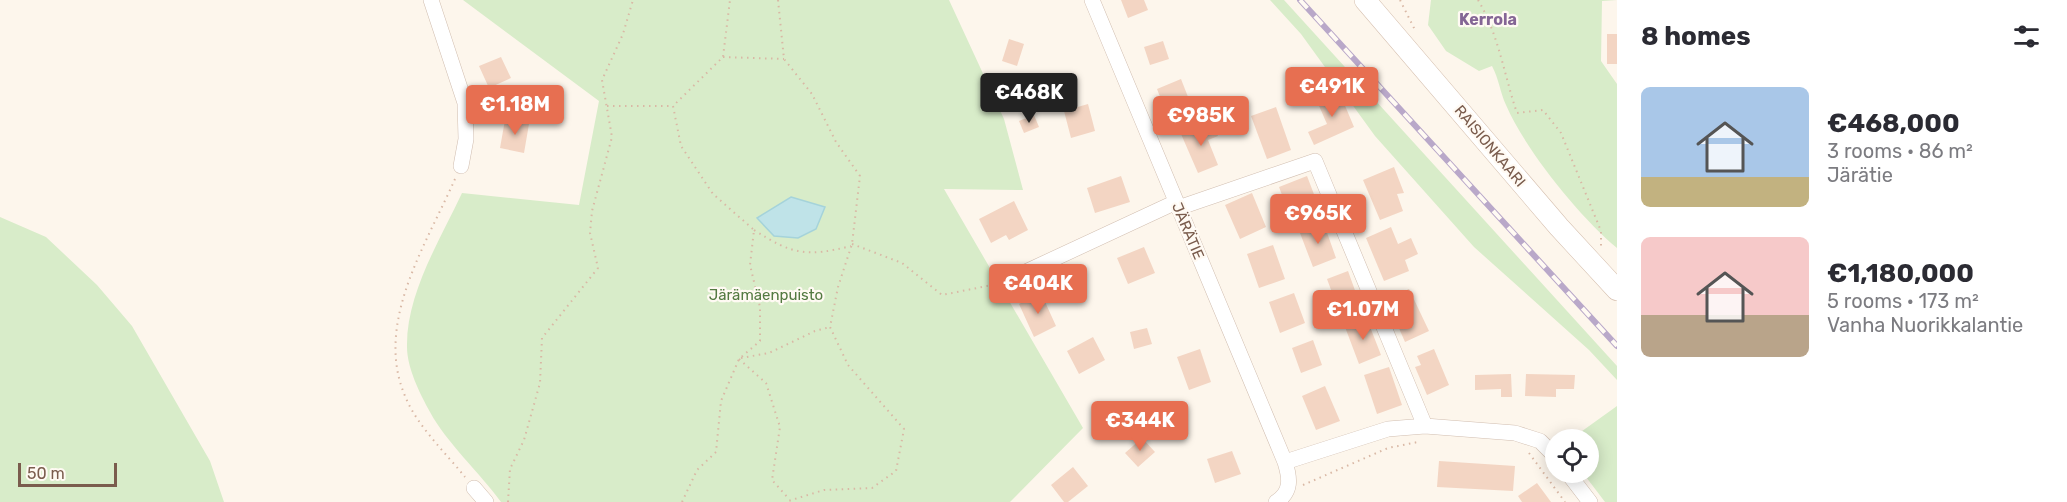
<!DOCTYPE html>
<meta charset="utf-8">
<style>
:root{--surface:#fff;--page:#f7f7f7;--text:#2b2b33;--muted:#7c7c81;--accent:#e76f51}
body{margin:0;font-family:Rubik,sans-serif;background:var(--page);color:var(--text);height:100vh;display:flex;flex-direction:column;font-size:22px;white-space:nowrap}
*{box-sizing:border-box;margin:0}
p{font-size:20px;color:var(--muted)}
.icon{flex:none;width:33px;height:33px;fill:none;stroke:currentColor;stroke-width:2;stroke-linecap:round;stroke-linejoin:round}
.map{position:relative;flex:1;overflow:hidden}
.sheet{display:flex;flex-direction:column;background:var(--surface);width:450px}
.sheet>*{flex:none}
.fabs{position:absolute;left:1545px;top:429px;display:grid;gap:12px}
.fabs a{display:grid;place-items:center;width:54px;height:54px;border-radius:50%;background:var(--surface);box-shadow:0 3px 15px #0003;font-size:30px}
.scale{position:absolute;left:18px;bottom:15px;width:99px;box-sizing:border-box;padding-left:6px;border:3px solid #7a5c4d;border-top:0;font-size:16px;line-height:21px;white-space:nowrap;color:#7a5c4d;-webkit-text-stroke:4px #fffaf3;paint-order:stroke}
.price{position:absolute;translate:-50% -51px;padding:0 14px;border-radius:6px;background:var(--accent);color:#fff;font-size:20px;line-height:39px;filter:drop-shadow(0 2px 3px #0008)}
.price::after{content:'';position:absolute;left:50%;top:36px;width:18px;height:14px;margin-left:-9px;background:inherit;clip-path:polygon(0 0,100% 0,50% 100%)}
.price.active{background:#222;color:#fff}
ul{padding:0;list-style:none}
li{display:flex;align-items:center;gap:18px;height:150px;padding:0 24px}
li span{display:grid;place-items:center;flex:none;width:168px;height:120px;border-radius:9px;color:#555}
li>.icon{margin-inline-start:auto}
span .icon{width:72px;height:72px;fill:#fffc;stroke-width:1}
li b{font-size:26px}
h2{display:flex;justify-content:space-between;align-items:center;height:72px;padding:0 24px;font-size:26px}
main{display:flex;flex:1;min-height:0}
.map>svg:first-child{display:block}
.green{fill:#d8ecc9}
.water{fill:#bfe3e8;stroke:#a5d3da;stroke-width:1.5}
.building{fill:#f3d5c3}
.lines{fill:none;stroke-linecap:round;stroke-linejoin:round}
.street-casing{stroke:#d1beb0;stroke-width:16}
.secondary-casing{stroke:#d6c0b0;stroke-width:22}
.path{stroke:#d9b8a5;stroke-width:2;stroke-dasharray:1.5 4.5;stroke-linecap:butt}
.street{stroke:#fff;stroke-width:15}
.secondary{stroke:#fff;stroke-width:21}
.rail-casing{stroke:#b9a8c9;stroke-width:6}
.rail{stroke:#fffaf3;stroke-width:4;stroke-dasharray:11;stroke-linecap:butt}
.labels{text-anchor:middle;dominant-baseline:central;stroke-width:4.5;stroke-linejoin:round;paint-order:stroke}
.street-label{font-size:15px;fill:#7a5c4d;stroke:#fffaf3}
.park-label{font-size:15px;fill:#537a41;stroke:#fffaf3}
.neighbourhood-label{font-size:16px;font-weight:bold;fill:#846695;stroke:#fffaf3}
</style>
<main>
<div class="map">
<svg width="1617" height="502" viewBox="0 0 1617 502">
<rect width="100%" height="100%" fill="#fdf6ec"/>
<path class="green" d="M463,0h486l55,119 19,71 -79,-1 139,239 -73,74h-509c-21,-29 -55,-60 -71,-90 -10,-18 -23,-44 -23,-65 -1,-53 33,-107 55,-154l117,12 20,-104z
M1270,0h14l333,366v14l-28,-30 -115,-103 -99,-111 -74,-102z
M1431,0h186l-15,1 -1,60 16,23v164c-38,-32 -91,-97 -111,-143 -6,-13 -7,-26 -14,-39l-13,5 -33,-20 -18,-26z
M0,217l46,20 51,48 35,41 78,135 14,41h-224z
M1617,406v96h-12l-22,-29 5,-1v-32l-17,-1z"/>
<path class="water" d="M791,197l34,10 -9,22 -18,9 -24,-2 -17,-18z"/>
<path class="building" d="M1121,0h23l4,10 -20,8z
M1607,34h10v30h-10z
M1009,39l15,5 -7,22 -15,-5z
M1163,41l6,18 -19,6 -6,-18z
M501,57l10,21 -22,10 -10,-22z
M1181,79l9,23 -24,10 -9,-23z
M1338,89l16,38 -40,18 -6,-13 19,-8 -11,-25z
M1088,104l7,27 -24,7 -7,-27z
M1276,107l15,43 -24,9 -16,-43z
M1034,115l5,12 -15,6 -5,-12z
M505,120l24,4 -5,29 -24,-5z
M1212,122l6,14 -10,4 10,25 -20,8 -17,-39z
M1394,167l10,26 -7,1 6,17 -23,9 -17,-40z
M1121,176l9,26 -35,11 -8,-25z
M1307,176l13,34 -28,11 -13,-34z
M1252,193l14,34 -26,12 -15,-34z
M1014,201l14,29 -19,10 -3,-5 -15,8 -12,-24z
M1324,224l12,34 -23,9 -13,-34z
M1391,227l7,17 13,-6 7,16 -13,6 4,11 -25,10 -18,-43z
M1273,245l12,34 -26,9 -12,-34z
M1144,247l11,26 -27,11 -11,-26z
M1348,271l13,36 -21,7 -13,-35z
M1409,289l20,42 -24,11 -14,-32 10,-5 -5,-10z
M1041,293l15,33 -22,11 -15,-33z
M1294,293l11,30 -25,10 -11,-31z
M1367,319l14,36 -22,9 -14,-37z
M1147,328l5,16 -18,5 -4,-17z
M1093,337l12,23 -26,14 -12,-23z
M1313,340l9,25 -21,8 -9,-25z
M1200,349l11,33 -22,8 -12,-33z
M1434,349l15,36 -22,10 -12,-28 6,-2 -4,-9z
M1389,367l13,38 -25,9 -13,-39z
M1511,374l1,23h-11v-8l-26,1v-15z
M1526,374l49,1 -1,14h-18v8l-31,-1z
M1325,386l15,35 -24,9 -14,-34z
M1142,438l13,14 -17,15 -13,-14z
M1232,451l9,23 -26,9 -8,-24z
M1439,461l76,5 -2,25 -76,-4z
M1073,467l15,19 -20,16h-4l-13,-17z
M1537,483l14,19h-29l-4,-6z"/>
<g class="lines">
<defs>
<path id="street" d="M431,0l34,103 1,36 -5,27
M1092,0l193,462c5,16 7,30 -9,40
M1178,208l137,-47 110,265
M1004,282l172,-80
M1285,462l103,-33 37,-3 90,7 25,8 16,16
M1567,472l23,30
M474,488l12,14"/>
<path id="secondary" d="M1365,0l194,227 58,63"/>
</defs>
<use href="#street" class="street-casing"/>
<use href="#secondary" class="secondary-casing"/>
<path class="path" d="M778,0l6,59 28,35 24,48 24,34 -8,68 -14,43 -8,40 18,38 56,64 -8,42 -24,17 -48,2 -39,12
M1400,0l15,30
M1478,0c21,35 26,75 39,113l26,-3 18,23 40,98v17
M723,57l61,2
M607,106h66
M455,179c-29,66 -81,144 -50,217 12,30 40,56 60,81
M754,230c39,25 53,27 97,16
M852,244l50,19 40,32 50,-10
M741,358l28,-5 46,-22 15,-4
M739,359l27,24 14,44 -8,53 17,19
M1529,453l36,49
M1303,485l85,-37 30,-6
M508,502l2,-33 14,-29 16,-57 2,-45 56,-70 -8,-35 2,-22 20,-74 -10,-57 21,-46 10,-34
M682,502l15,-32 19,-18 5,-51 18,-42 21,-18v-34l-10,-42 4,-35 -41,-36 -32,-48 -8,-40 50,-49 7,-57"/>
<use href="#street" class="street"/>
<use href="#secondary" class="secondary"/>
<defs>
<path id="rail" d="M1300,0l317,346"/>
</defs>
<use href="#rail" class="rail-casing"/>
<use href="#rail" class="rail"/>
</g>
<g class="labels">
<g class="street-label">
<text transform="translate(1490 146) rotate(50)">RAISIONKAARI</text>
<text transform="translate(1188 231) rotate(67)">JÄRÄTIE</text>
</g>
<g class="park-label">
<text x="766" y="295">Järämäenpuisto</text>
</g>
<g class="neighbourhood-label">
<text x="1488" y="19">Kerrola</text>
</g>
</g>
</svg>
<div class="fabs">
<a><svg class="icon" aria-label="locate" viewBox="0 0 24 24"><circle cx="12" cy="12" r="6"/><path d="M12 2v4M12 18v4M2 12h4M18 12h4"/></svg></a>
</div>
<div class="scale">50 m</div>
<b class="price" style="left:1332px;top:118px">€491K</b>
<b class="price active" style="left:1029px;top:124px">€468K</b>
<b class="price" style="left:515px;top:136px">€1.18M</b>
<b class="price" style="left:1201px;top:147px">€985K</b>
<b class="price" style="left:1318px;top:245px">€965K</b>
<b class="price" style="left:1038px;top:315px">€404K</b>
<b class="price" style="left:1363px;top:341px">€1.07M</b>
<b class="price" style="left:1140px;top:452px">€344K</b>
</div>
<section class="sheet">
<h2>8 homes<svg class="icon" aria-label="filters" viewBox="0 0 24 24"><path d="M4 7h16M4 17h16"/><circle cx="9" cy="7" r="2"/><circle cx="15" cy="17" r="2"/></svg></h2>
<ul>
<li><span style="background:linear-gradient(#a9c7e8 75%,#c2b280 0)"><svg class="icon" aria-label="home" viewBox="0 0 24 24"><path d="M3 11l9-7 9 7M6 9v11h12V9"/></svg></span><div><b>€468,000</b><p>3 rooms · 86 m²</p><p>Järätie</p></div></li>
<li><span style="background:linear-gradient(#f6c9c9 65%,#b9a48a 0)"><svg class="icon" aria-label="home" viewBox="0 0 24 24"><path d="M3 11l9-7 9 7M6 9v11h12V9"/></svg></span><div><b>€1,180,000</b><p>5 rooms · 173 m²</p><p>Vanha Nuorikkalantie</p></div></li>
</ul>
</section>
</main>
